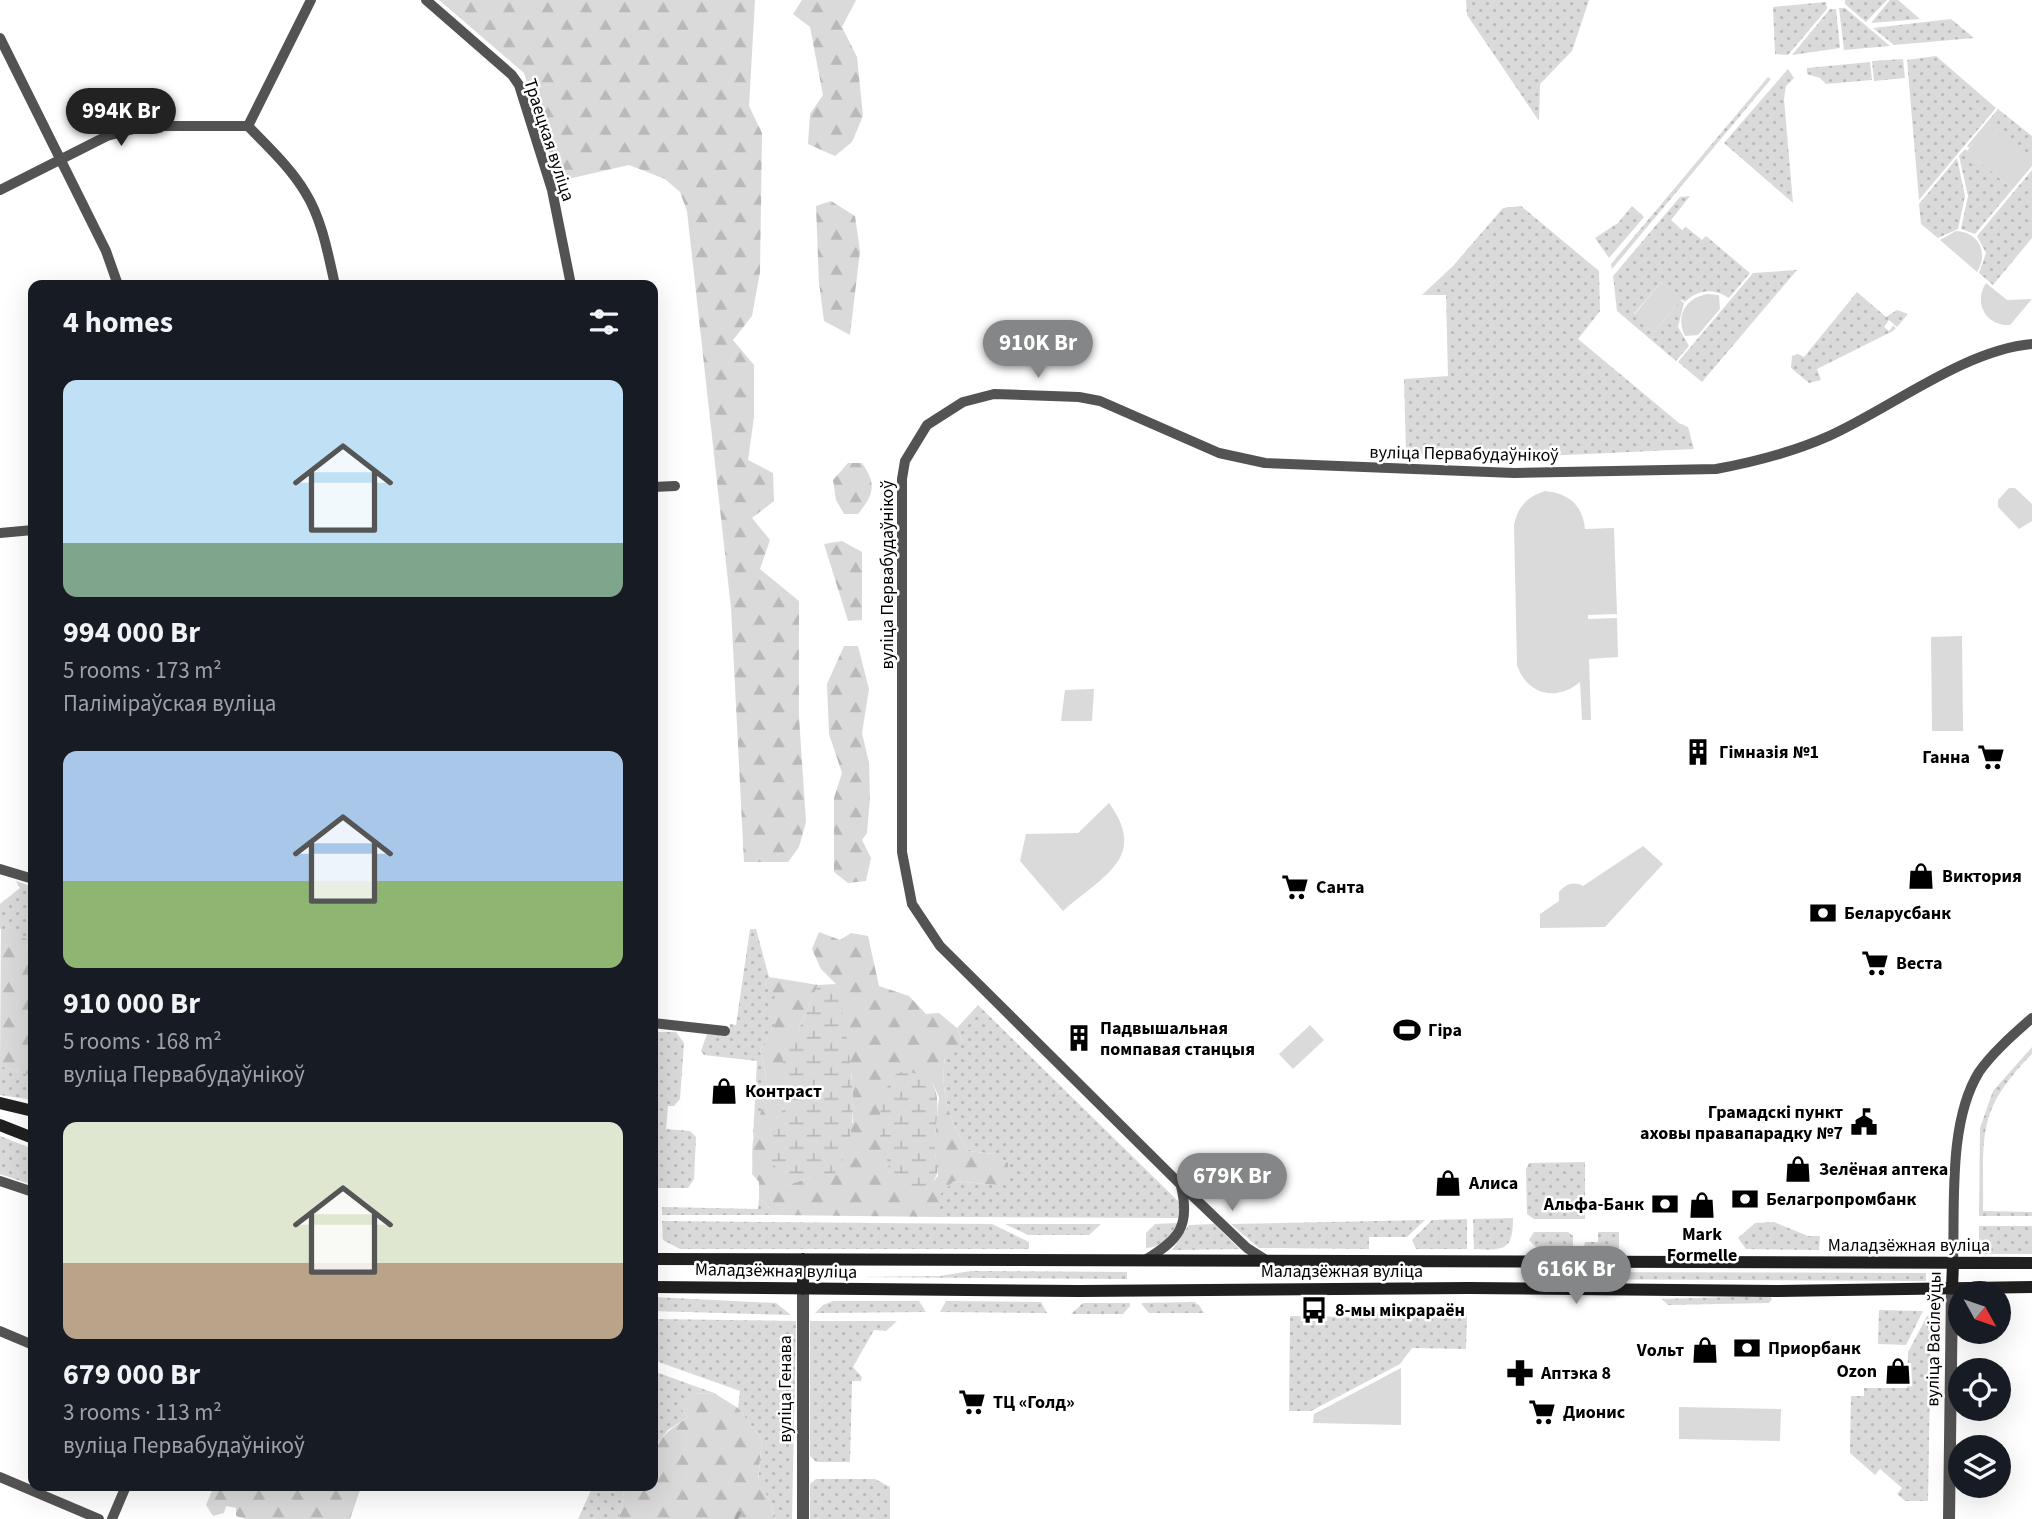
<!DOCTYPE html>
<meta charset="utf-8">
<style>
:root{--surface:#171b24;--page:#242831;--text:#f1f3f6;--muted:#9ea1a6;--accent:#858687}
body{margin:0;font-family:"Source Sans 3",sans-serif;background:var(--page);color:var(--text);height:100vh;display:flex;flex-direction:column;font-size:26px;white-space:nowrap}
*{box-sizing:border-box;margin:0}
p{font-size:23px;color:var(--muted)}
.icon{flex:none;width:38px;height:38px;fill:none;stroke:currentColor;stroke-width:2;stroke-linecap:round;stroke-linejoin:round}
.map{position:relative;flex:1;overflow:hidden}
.panel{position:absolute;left:28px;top:280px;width:630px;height:1211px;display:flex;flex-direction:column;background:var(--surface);border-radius:14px;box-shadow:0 7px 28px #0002}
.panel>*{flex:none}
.needle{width:46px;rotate:130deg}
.fabs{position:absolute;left:1948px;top:1281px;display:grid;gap:14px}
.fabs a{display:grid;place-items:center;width:63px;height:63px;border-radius:50%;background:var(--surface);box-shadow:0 7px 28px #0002;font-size:35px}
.price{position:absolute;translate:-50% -60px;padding:0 16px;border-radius:24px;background:var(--accent);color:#fff;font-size:23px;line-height:46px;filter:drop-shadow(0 2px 4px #0008)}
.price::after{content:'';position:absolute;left:50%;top:42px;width:21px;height:16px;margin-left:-10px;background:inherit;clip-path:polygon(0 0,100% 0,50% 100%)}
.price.selected{background:#222;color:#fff}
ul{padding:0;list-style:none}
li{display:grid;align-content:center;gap:14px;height:371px;padding:0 35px}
li span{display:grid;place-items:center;height:217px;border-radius:14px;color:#555}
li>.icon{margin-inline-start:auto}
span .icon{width:126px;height:126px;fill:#fffc;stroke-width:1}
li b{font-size:30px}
h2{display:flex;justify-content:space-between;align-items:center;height:84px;padding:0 35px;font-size:30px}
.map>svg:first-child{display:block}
.grass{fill:url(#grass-dots)}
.forest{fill:url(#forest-firs);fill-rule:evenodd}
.wetland{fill:url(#wetland-marsh)}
.park{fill:#dadada}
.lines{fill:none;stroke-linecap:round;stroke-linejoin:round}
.stream{stroke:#a1a1a1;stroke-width:3.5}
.minor{stroke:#535353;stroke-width:10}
.tertiary{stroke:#535353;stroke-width:12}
.secondary{stroke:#202020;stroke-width:12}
.labels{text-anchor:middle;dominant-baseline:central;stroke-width:5;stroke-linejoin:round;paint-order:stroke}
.street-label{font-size:18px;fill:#000;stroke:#fff}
.poi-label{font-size:18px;font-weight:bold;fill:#000;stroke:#fff;text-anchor:start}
</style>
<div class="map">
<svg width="2032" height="1519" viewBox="0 0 2032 1519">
<defs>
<pattern id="grass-dots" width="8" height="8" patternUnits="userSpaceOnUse" patternTransform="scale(1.75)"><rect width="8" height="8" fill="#dadada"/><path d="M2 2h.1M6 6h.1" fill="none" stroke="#b9b9b9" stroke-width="1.8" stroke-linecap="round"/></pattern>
<pattern id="forest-firs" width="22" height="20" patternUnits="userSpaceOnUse" patternTransform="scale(1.75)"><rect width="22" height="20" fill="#dadada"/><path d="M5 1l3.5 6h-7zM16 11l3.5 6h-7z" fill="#b9b9b9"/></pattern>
<pattern id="wetland-marsh" width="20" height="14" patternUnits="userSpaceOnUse" patternTransform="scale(1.75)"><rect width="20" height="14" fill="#dadada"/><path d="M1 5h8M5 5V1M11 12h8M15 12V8" fill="none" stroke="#b9b9b9"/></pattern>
</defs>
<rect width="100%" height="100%" fill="#fff"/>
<path class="grass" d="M1466,0h123l-17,51 -32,33 -1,37 -72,-106z
M1845,0h42l-21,22 -21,-18z
M1890,0h8l22,19 -49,4z
M1826,2l1,7 -39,46 -13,-1 -2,-47z
M1839,8h6l45,38 -46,4z
M1830,9h6l4,39 -48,7z
M1951,19l23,19 -80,7 -21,-17z
M1936,56l60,52 -77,92 -12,-140z
M1903,59l2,19 -31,3 -2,-20z
M1870,62l2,18 -46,4 -6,-6 -13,-4v-6z
M1788,69l6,9 -8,8 -2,13 9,104 -69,-60z
M1768,77l3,2 -159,190 -1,-5z
M1998,109l34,27v30l-57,68 -14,-5 7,-33 -9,-40 6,-7 45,38 -21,-62 -20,23 -2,-2z
M1957,158l8,38 -7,33 -20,9 -17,-14 -2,-20z
M2032,170v68l-39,47 -14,-12 7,-20 -9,-17z
M1690,196l-19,24 11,10 4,-3 16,13 4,-4 44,37 -21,25c-15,-10 -31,-9 -44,4l-24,-20 -27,32 20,18 27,-32 3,3 -6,24 11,19 -13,15 -59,-50 -4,-35 67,-79z
M1521,206l78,65 1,40 -22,28 101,84 9,4 6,22 -171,8 -117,-4 -2,-74 44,-3 -2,-81h-24l31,-29 50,-58z
M1632,206l12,11 -35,41 -14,-20 23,-15z
M1797,270l-95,112 -24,-20 75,-89z
M1857,292l29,25 11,-7 11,4 -11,13 -8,-7 -5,7 5,4 4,-5 3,2 -3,3 -76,38 4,11 -12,3 -18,-15 1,-12 6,-2 6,3z
M16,881l17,6 -1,71 -7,-4 4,-14 -29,-11v-25l20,-16z
M750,929h6l13,48 -4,8 11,11 1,24 -17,31c11,34 6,54 -7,87l4,-77 -53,-6 -3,-4 6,-17 21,2 2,-12 6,1z
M978,1005l202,198 -1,15 -240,-1v-22l15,-14 42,4 -1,-31 -27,-3c-19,-34 -28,-55 -23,-95l18,-13 -6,-15z
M653,1032h23l8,11 -4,56 -6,7h-6l-2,23 24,2 6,6 -2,42 -6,9h-35z
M2032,1047v7c-57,57 -48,82 -49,157l49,1v4h-53l1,-88 13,-37z
M0,1066l33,10v24l-33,-5z
M0,1136l33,13v36l-33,-11z
M1585,1162v57h-51l-7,-5 -1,-45 3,-6z
M759,1198l18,17h-115v-8l96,2z
M1513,1218c0,34 -10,32 -39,31l-1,-30z
M1467,1219v30h-51l-4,-9 20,-20z
M1425,1220l-18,17h-38v12l-110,-1 -28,-24z
M662,1221l330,3 37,18v7h-349l-17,-9z
M1774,1222l34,14h12l-1,14 -73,-1 -8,-11 17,-15z
M1178,1223c-8,14 -16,24 -32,25v-15l9,-9z
M1005,1224h96l-12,11h-61z
M1214,1224l26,25 -68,1 17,-25z
M1979,1226h53v28h-53z
M1534,1232h34l5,4v11h11l1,-5h13v-10h21v19l-80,-1 -10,-10z
M971,1271l156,1v7l-270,-2 83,-1z
M1543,1272l383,1v8l-383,-2 -4,-3z
M1770,1296l2,3 -3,4 -101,2 -6,-6z
M653,1297l123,6 15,12 -138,-4z
M833,1301h86l7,11 -111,1 8,-8z
M946,1301l95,1 6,11 -107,-1z
M1194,1302l5,3 5,8h-55l-7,-8v-2z
M1083,1303h47v3l-7,8h-52z
M1879,1310l44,1 -17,34 -28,-1z
M1358,1313l109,2 -1,34 -54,-1 -12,16 -89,47h-22l1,-95 67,1z
M1927,1316h4l-3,185h-23l-8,-7 5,-6 -22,-19 -5,6 -25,-22 1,-57h13v-8h43l1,-36z
M653,1319l143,2 -4,198h-17l-4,-16 -13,-23 4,-40 -24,-32 2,-17 -87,-31z
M810,1321h87l-11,10 -12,-1 -21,37 9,10 -1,4h-9l-2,81h-34l-6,-6z
M653,1371l61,22 -22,1 -13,12 9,11 -20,13 -15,19z
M816,1479h59l15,8v32h-80v-35z
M593,1486h32l-6,33h-41z"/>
<path class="forest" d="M439,0h316l-6,106 13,27 -2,139 -8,44 -19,24 21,25v52l-6,43 25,13 1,28 -22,17 18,22 -10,29 39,32v116l7,105 -7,25 -11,15h-44l-13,-254 -44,-397 -7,-19 -15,-13 -36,-14 -61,14 -12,-5 -32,-101z
M802,0h54l-14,27 15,30 6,59 -11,26 -17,14 -27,-12 2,-30 13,-19 -13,-68 -17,-13z
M831,201l24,15 5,35 -10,84 -26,-14 -5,-38 -3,-77z
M848,463h14c15,22 12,31 -4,51h-14l-8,-14 -3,-20z
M842,541l20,11v68l-14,1 -24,-77z
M844,646h14l11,43 -7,44 7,30 1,35 -3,35 -5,7 9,18 -5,23 -18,2 -14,-11v-74l8,-25 -13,-39 -2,-50z
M1,928l28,12 -4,14 8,3v119l-33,-10z
M819,932l21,8 11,-7 17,3 11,50 30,10 17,18 13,-1 18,15 6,15 -9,11 -9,2c-5,40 4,61 23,95l27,3 13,9v14l-12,8 -42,-4 -15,14v22l-162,-2 -18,-17v-16l-7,-8c1,-12 -1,-27 2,-38 10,-37 18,-47 6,-85l17,-31 -7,-11 5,-13 -10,-11 4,-8 49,8 -20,46 -15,12 2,63 -11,16 14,63 23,-8 42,-55 -1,-44 -15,-93 -16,-16 -9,-20zM933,1084l6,13 -5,49 4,30 -14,15 -39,-41 -4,-33z
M714,1393l24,15 24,32 -4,39 13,24 4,16h-156l6,-33h28c0,-41 0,-45 35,-69l-10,-11 14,-12z
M214,1486h147v1l-11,32h-104l-10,-3v-8l-10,-2 -2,7 -11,3 -7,-11z"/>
<path class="wetland" d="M837,984c9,52 36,161 -11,198l-15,-5 -23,8 -16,-23 2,-40 11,-16 -3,-64 16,-11 20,-46z
M898,1072c52,-2 38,37 37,71 -2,24 12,27 -11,48 -49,-7 -57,-89 -26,-119z"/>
<path class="park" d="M1988,125l44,36 -22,26 -43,-36z
M1956,231c23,1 33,22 21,41l-37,-32z
M1661,282l21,17 -28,33 -20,-17z
M1986,283l21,17 25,-1 -22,26c-24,1 -37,-22 -24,-42z
M1708,294l11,1 1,14 -22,26 -13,1c-10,-20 1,-39 23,-42z
M2009,488h6l17,16v17l-13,8 -21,-22v-7z
M1545,491c23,2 38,14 40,38l29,-1 3,86 -29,1v4l29,-1 1,39 -29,2 2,61h-9l-2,-38c-24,20 -53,13 -63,-17l-3,-140c4,-19 13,-28 31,-34z
M1962,636l1,95h-31l-1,-94z
M1094,689l-2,32h-31l4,-31z
M1109,803c40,55 -7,73 -46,108l-43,-50 6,-27 52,-1z
M1643,846l20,18 -58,63 -65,1v-14l19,-13v-9c7,-8 14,-11 24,-6z
M1310,1025l14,15 -31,29 -14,-15z
M1401,1368v57l-88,-2 1,-9z
M1679,1407l102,2 -1,32 -101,-2z"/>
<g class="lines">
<path class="stream" d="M736,1519l3,-6"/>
<path class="minor" d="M311,0l-63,126c20,21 42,41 57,66 17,27 23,62 30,93
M426,0l86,75 7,10 33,105 19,95
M0,38l106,213 12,34
M0,190l107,-54 38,-10h103
M653,487l22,-1
M0,533l33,-3
M0,869l33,10
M653,1023l72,8
M0,1181l33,11
M1145,1260c33,-20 46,-33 36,-74
M1266,1260l-19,-12 -66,-63 -241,-239 -28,-42 -10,-52v-373l3,-18 22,-36 36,-23 31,-8 85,3 21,4 119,52 46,10 249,10 202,-4c38,-7 77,-17 113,-33 62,-28 135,-86 203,-92
M1953,1263c2,-58 -5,-141 26,-191 14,-20 35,-38 53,-54
M0,1331l33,14
M0,1477l99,42
M112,1519l14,-33"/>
<path class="tertiary" d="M803,1289v230
M1949,1519l3,-230"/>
<path class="secondary" d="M0,1103l33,8
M0,1125l33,13
M653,1259l1379,4
M803,1259v30
M653,1287l426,4 390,-3 308,3 255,-4
M1952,1289l1,-26"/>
</g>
<defs>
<symbol id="building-bare" viewBox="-9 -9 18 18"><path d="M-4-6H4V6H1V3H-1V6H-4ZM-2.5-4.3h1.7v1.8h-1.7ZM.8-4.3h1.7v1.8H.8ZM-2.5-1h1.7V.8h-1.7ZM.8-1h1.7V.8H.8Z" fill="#000" stroke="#fff" stroke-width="2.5" paint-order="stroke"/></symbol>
<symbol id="supermarket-bare" viewBox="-9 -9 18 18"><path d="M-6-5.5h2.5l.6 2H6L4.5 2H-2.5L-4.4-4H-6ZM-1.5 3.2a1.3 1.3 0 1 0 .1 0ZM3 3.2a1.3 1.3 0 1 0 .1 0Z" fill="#000" stroke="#fff" stroke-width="2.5" paint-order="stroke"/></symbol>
<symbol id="shop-bare" viewBox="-9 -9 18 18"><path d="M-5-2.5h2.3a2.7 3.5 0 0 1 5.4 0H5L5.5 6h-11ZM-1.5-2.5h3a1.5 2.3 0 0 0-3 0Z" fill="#000" stroke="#fff" stroke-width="2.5" paint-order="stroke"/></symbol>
<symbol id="bank-bare" viewBox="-9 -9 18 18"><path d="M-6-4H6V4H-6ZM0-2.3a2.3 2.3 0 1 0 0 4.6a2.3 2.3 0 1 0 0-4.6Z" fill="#000" stroke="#fff" stroke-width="2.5" paint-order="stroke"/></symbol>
<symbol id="stadium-bare" viewBox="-9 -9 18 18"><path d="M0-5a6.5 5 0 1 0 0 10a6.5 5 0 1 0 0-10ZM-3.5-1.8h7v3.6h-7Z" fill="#000" stroke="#fff" stroke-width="2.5" paint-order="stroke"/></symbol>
<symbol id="civic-bare" viewBox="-9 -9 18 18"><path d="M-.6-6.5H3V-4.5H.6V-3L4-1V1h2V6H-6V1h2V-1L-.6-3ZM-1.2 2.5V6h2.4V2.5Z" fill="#000" stroke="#fff" stroke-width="2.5" paint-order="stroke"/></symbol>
<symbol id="bus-bare" viewBox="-9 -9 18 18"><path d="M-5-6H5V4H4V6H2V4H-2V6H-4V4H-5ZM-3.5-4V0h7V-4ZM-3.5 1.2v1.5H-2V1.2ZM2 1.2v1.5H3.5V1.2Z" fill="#000" stroke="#fff" stroke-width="2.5" paint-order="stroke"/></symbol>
<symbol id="pharmacy-bare" viewBox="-9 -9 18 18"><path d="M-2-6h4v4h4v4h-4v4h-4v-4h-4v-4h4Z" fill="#000" stroke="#fff" stroke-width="2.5" paint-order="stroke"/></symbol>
</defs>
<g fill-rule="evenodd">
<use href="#building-bare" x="1679" y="733" width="38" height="38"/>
<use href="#supermarket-bare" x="1972" y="738" width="38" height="38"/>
<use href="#shop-bare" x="1902" y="857" width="38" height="38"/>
<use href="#supermarket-bare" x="1276" y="868" width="38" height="38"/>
<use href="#bank-bare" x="1804" y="894" width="38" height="38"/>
<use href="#supermarket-bare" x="1856" y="944" width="38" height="38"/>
<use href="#stadium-bare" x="1388" y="1011" width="38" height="38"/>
<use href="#building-bare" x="1060" y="1019" width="38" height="38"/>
<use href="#shop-bare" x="705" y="1072" width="38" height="38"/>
<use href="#civic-bare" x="1845" y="1103" width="38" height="38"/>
<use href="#shop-bare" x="1779" y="1150" width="38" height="38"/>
<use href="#shop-bare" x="1429" y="1164" width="38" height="38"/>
<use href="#bank-bare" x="1726" y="1180" width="38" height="38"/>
<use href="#bank-bare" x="1646" y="1185" width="38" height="38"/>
<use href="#shop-bare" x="1683" y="1186" width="38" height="38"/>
<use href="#bus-bare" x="1295" y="1291" width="38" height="38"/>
<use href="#bank-bare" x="1728" y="1329" width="38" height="38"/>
<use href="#shop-bare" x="1686" y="1331" width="38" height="38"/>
<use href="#shop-bare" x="1879" y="1352" width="38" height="38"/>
<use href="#pharmacy-bare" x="1501" y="1354" width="38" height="38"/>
<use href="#supermarket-bare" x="953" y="1383" width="38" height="38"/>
<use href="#supermarket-bare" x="1523" y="1393" width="38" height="38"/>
</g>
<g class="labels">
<g class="street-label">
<text transform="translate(549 140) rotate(72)">Траецкая вуліца</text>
<text transform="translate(1464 454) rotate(1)">вуліца Первабудаўнікоў</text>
<text transform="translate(887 575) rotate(-90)">вуліца Первабудаўнікоў</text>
<text x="1909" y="1245">Маладзёжная вуліца</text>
<text transform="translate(776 1271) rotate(1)">Маладзёжная вуліца</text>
<text x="1342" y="1271">Маладзёжная вуліца</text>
<text transform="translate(1934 1339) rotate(-89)">вуліца Васілеўцы</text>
<text transform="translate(785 1389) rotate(-90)">вуліца Генава</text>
</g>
<g class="poi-label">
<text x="1719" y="752">Гімназія №1</text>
<text x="1970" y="757" text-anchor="end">Ганна</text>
<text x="1942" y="876">Виктория</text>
<text x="1316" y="887">Санта</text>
<text x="1844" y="913">Беларусбанк</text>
<text x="1896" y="963">Веста</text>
<text x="1100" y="1028">Падвышальная<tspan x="1100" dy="21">помпавая станцыя</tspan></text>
<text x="1428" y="1030">Гіра</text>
<text x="745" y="1091">Контраст</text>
<text x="1843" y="1112" text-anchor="end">Грамадскі пункт<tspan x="1843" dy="21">аховы правапарадку №7</tspan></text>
<text x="1819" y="1169">Зелёная аптека</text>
<text x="1469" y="1183">Алиса</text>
<text x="1766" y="1199">Белагропромбанк</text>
<text x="1644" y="1204" text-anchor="end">Альфа-Банк</text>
<text x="1702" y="1234" text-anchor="middle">Mark<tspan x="1702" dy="21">Formelle</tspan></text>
<text x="1335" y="1310">8-мы мікрараён</text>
<text x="1768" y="1348">Приорбанк</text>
<text x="1684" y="1350" text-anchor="end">Vольт</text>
<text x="1877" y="1371" text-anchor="end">Ozon</text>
<text x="1541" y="1373">Аптэка 8</text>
<text x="993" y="1402">ТЦ «Голд»</text>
<text x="1563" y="1412">Дионис</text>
</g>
</g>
</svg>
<div class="fabs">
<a><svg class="needle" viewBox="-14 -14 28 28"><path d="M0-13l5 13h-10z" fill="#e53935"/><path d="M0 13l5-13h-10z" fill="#9ea1a6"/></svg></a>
<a><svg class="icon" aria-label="locate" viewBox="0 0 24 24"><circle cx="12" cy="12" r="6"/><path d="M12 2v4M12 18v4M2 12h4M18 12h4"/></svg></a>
<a><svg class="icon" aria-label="layers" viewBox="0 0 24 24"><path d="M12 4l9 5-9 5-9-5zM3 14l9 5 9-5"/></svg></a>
</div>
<b class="price selected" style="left:121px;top:148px">994K Br</b>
<b class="price" style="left:1038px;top:380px">910K Br</b>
<b class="price" style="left:1232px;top:1213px">679K Br</b>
<b class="price" style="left:1576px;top:1306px">616K Br</b>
<section class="panel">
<h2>4 homes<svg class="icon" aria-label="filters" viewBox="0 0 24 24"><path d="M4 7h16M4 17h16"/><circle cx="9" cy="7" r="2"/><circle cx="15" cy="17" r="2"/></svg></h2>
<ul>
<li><span style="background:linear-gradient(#bfe0f5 75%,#7fa58c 0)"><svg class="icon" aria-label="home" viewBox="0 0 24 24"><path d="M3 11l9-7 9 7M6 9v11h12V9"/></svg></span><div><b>994 000 Br</b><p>5 rooms · 173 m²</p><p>Паліміраўская вуліца</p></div></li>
<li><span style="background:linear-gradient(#a9c7e8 60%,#8fb573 0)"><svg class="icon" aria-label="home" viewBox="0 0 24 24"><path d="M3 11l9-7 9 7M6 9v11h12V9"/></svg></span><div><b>910 000 Br</b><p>5 rooms · 168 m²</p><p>вуліца Первабудаўнікоў</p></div></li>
<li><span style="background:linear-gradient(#dfe7d0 65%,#b9a48a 0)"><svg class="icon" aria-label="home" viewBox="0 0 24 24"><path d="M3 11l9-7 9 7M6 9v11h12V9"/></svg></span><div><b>679 000 Br</b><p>3 rooms · 113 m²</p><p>вуліца Первабудаўнікоў</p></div></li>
</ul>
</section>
</div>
